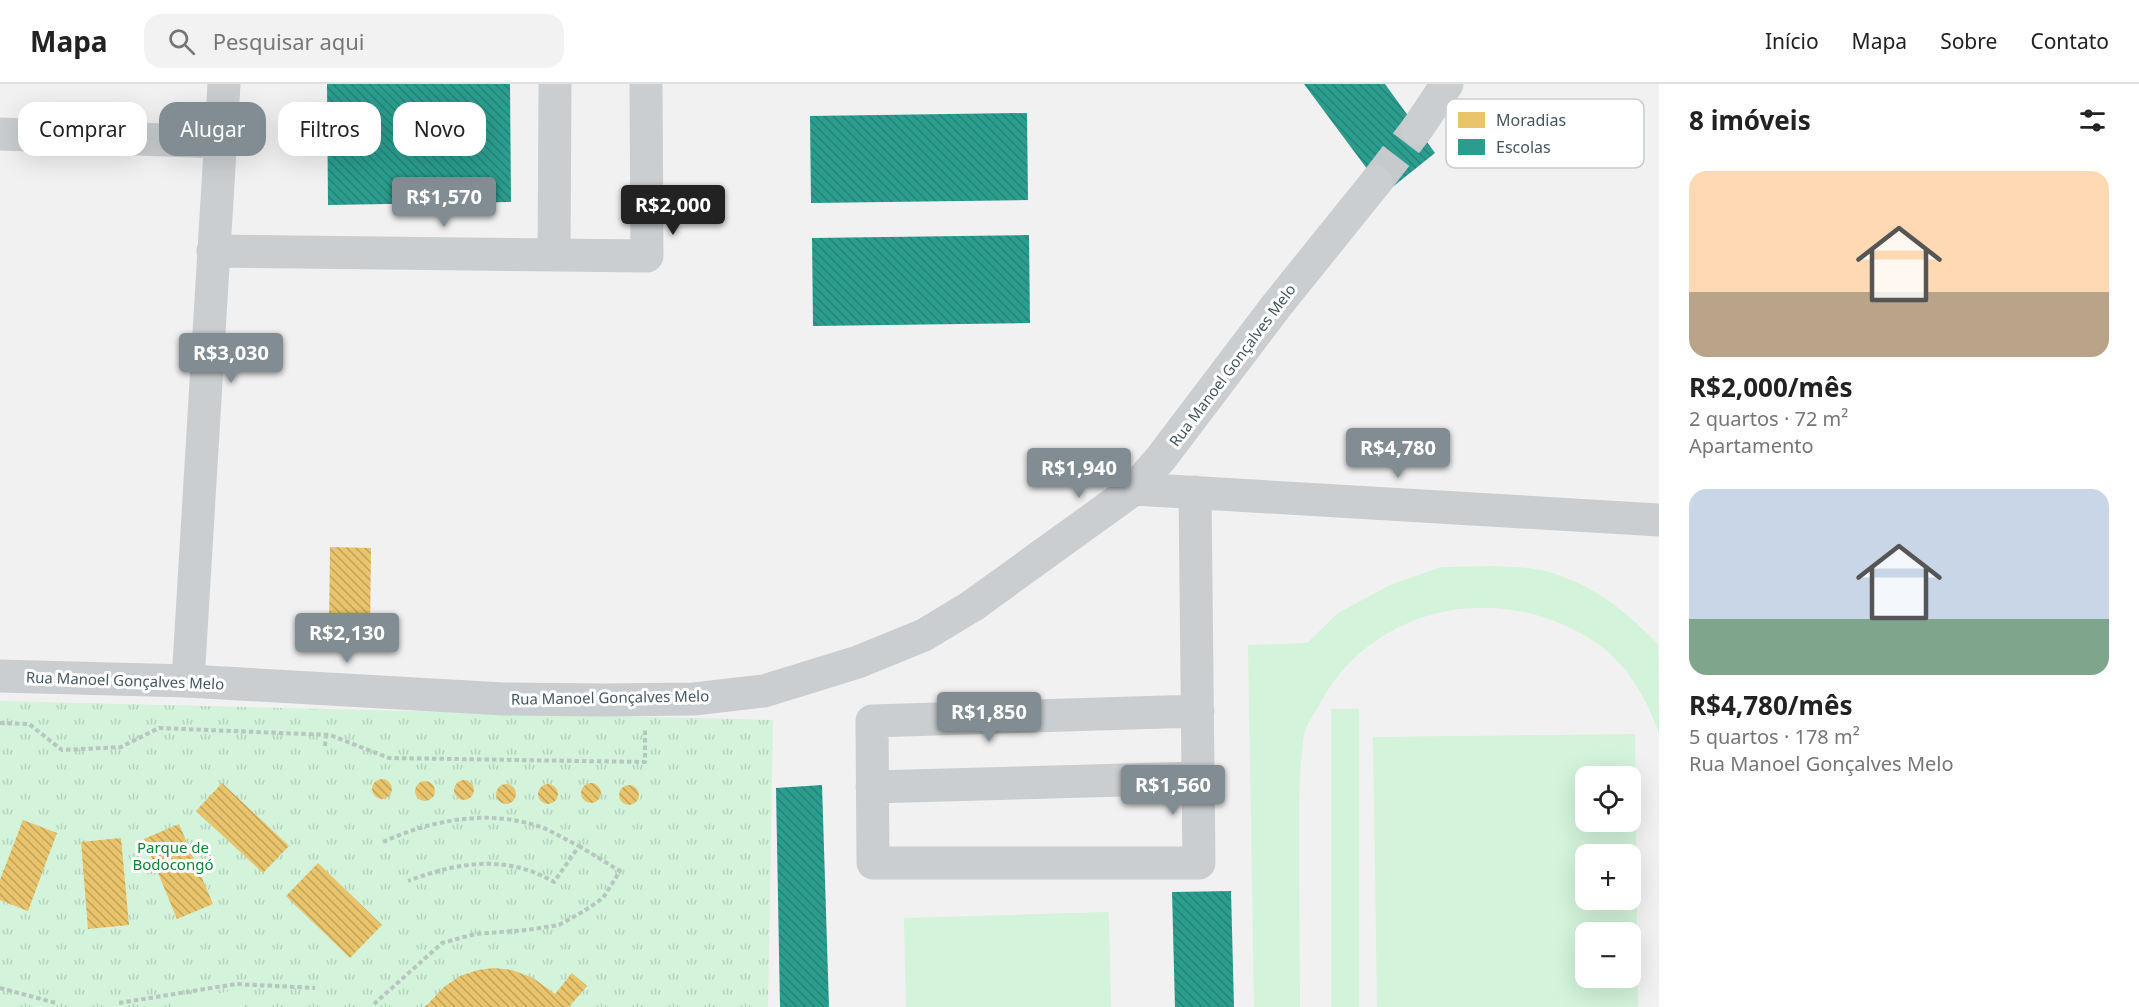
<!DOCTYPE html>
<html lang="pt">
<meta charset="utf-8">
<style>
:root{--surface:#fff;--page:#f2f2f2;--text:#222;--muted:#767676;--line:#e0e0e0;--accent:#828d93}
body{margin:0;font-family:"Noto Sans",sans-serif;background:var(--page);color:var(--text);height:100vh;display:flex;flex-direction:column;font-size:22px;white-space:nowrap}
*{box-sizing:border-box;margin:0}
p{font-size:20px;color:var(--muted)}
.icon{flex:none;width:33px;height:33px;fill:none;stroke:currentColor;stroke-width:2;stroke-linecap:round;stroke-linejoin:round}
.map{position:relative;flex:1;overflow:hidden}
.sheet{display:flex;flex-direction:column;background:var(--surface);width:480px}
.sheet>*{flex:none}
.top-card{position:absolute;left:18px;top:18px;width:570px;height:54px;display:flex;gap:12px}
.buttons{position:absolute;left:1575px;top:682px;display:grid;gap:12px}
.buttons a{display:grid;place-items:center;width:66px;height:66px;border-radius:12px;background:var(--surface);box-shadow:0 6px 24px #0002;font-size:30px}
.price{position:absolute;translate:-50% -51px;padding:0 14px;border-radius:6px;background:var(--accent);color:#fff;font-size:20px;line-height:39px;filter:drop-shadow(0 2px 3px #0008)}
.price::after{content:'';position:absolute;left:50%;top:36px;width:18px;height:14px;margin-left:-9px;background:inherit;clip-path:polygon(0 0,100% 0,50% 100%)}
.price.selected{background:#222;color:#fff}
ul{padding:0;list-style:none}
li{display:grid;align-content:center;gap:12px;height:318px;padding:0 30px}
li span{display:grid;place-items:center;height:186px;border-radius:18px;color:#555}
li>.icon{margin-inline-start:auto}
span .icon{width:108px;height:108px;fill:#fffc;stroke-width:1}
li b{font-size:26px}
h2{display:flex;justify-content:space-between;align-items:center;height:72px;padding:0 30px;font-size:26px}
.chip{padding:0 21px;border-radius:18px;background:var(--surface);box-shadow:0 6px 24px #0002;font-size:21px;line-height:54px}
.chip.selected{background:var(--accent);color:#fff}
header{display:flex;align-items:center;gap:36px;box-sizing:border-box;height:84px;padding:0 30px;background:var(--surface);border-bottom:2px solid var(--line)}
header strong{font-size:28px}
nav{display:flex;gap:33px;margin-inline-start:auto;font-size:21px}
.search{width:420px;height:54px;background:var(--page);display:flex;align-items:center;gap:15px;box-sizing:border-box;padding:0 21px;border-radius:18px;color:var(--muted);font-size:22px}
main{display:flex;flex:1;min-height:0}
.map>svg:first-child{display:block}
.grass{fill:url(#grass-tufts)}
.pitch{fill:#d3f3da;fill-rule:evenodd}
.homes{fill:url(#homes-back-hatch)}
.schools{fill:url(#schools-back-hatch)}
.lines{fill:none;stroke-linecap:round;stroke-linejoin:round}
.tertiary-tunnel{stroke:#c7cacd;stroke-width:33;stroke-dasharray:33 16;stroke-linecap:butt}
.path{stroke:#b7c6c0;stroke-width:4;stroke-dasharray:4.5 3;stroke-linecap:butt}
.minor{stroke:#caced0;stroke-width:33}
.tertiary{stroke:#caced0;stroke-width:33}
.labels{text-anchor:middle;dominant-baseline:central;stroke-width:6;stroke-linejoin:round;paint-order:stroke}
.street-label{font-size:15px;fill:#455760;stroke:#fff}
.park-label{font-size:15px;fill:#0c8536;stroke:#fff}
.key{fill:#fff;stroke:#c7cdcf;stroke-width:1.5}
.key-label{font-size:16px;fill:#455760}
</style>
<header>
<strong>Mapa</strong>
<div class="search"><svg class="icon" aria-label="search" viewBox="0 0 24 24"><circle cx="10" cy="10" r="6"/><path d="M15 15l6 6"/></svg>Pesquisar aqui</div>
<nav><a>Início</a><a>Mapa</a><a>Sobre</a><a>Contato</a></nav>
</header>
<main>
<div class="map">
<svg width="1659" height="923" viewBox="0 0 1659 923">
<defs>
<pattern id="grass-tufts" width="24" height="20" patternUnits="userSpaceOnUse" patternTransform="scale(1.5)"><rect width="24" height="20" fill="#d3f3da"/><path d="M3 7l-1-3M5 7V3M7 7l1-3M15 17l-1-3M17 17v-4M19 17l1-3" fill="none" stroke="#b6d2be"/></pattern>
<pattern id="homes-back-hatch" width="6" height="6" patternUnits="userSpaceOnUse" patternTransform="scale(1.5)"><rect width="6" height="6" fill="#e9c46a"/><path d="M-1 5l2 2M0 0l6 6M5-1l2 2" fill="none" stroke="#bfa25b"/></pattern>
<pattern id="schools-back-hatch" width="6" height="6" patternUnits="userSpaceOnUse" patternTransform="scale(1.5)"><rect width="6" height="6" fill="#2a9d8f"/><path d="M-1 5l2 2M0 0l6 6M5-1l2 2" fill="none" stroke="#268378"/></pattern>
</defs>
<rect width="100%" height="100%" fill="#f2f1f1"/>
<path class="grass" d="M0,617l773,19 -5,287h-768z"/>
<path class="pitch" d="M1495,482c16,1 35,1 51,5 48,14 77,38 112,73l1,89c-12,-34 -33,-71 -64,-91 -94,-63 -224,-38 -277,65 -4,7 -10,15 -13,24 -2,6 -2,15 -3,22 -3,26 -3,51 -3,77 0,59 1,118 1,177h-46l-6,-362 59,-2 31,-30 52,-28 51,-18z
M1331,625h28v298h-28z
M1635,650l3,273h-261l-4,-270zM1586,693h44v45h-44zM1586,771h44v45h-44zM1586,849h44v45h-44z
M1109,828l2,95h-205l-2,-89z
M239,905l4,18h-70l-1,-3z"/>
<path class="homes" d="M330,463l41,1 -1,83 -41,-1z
M372 705a10 10 0 1 1 20 0a10 10 0 1 1-20 0Z
M454 706a10 10 0 1 1 20 0a10 10 0 1 1-20 0Z
M415 707a10 10 0 1 1 20 0a10 10 0 1 1-20 0Z
M581 709a10 10 0 1 1 20 0a10 10 0 1 1-20 0Z
M222,699l67,63 -26,27 -67,-62z
M496 710a10 10 0 1 1 20 0a10 10 0 1 1-20 0Z
M538 710a10 10 0 1 1 20 0a10 10 0 1 1-20 0Z
M619 711a10 10 0 1 1 20 0a10 10 0 1 1-20 0Z
M23,736l34,13 -29,78 -28,-11v-20z
M179,740l34,80 -36,15 -33,-80z
M121,754l8,87 -41,4 -7,-87z
M318,779l64,62 -32,33 -64,-62z
M494,884l18,2 21,8 22,16 17,-21 15,13 -18,21h-144l19,-20 16,-11 18,-6z"/>
<path class="schools" d="M327,0h183l1,118 -183,3z
M1304,0h81l50,69 -50,40z
M1027,29l1,87 -217,3 -1,-87z
M1029,151l1,88 -217,3 -1,-88z
M822,701l7,222h-49l-4,-219z
M1231,807l3,116h-59l-3,-115z"/>
<g class="lines">
<path class="tertiary-tunnel" d="M1376,98l41,-53"/>
<path class="path" d="M0,639l29,1 33,26 59,-3 38,-19 171,7 59,23 256,4v-32
M325,662l1,-11
M383,758c50,-23 110,-34 163,-13 11,5 22,12 33,17l-25,36c-48,-28 -96,-20 -146,-1
M0,904l56,15
M119,919l117,-19 79,4
M374,920l68,-61 33,-9 52,-4 32,-5 25,-14 19,-13 17,-27 -41,-25"/>
<path class="minor" d="M0,50l220,8
M213,167l341,4 1,-171
M554,171l93,1 -1,-172
M1134,405l525,31
M1195,408l4,371h-326l-1,-142 326,-10
M188,597l36,-597
M872,703l326,-9"/>
<path class="tertiary" d="M1417,45l30,-45
M0,592l188,5 316,18 100,1 90,-1 70,-8 94,-29 66,-27 48,-29 162,-117 27,-31 116,-153 99,-123"/>
</g>
<g class="labels">
<g class="street-label">
<text transform="translate(1232 281) rotate(-53)">Rua Manoel Gonçalves Melo</text>
<text transform="translate(125 596) rotate(2)">Rua Manoel Gonçalves Melo</text>
<text transform="translate(610 613) rotate(-1)">Rua Manoel Gonçalves Melo</text>
</g>
<g class="park-label">
<text x="173" y="763">Parque de<tspan x="173" dy="17">Bodocongó</tspan></text>
</g>
</g>
<rect x="1446" y="15" width="198" height="69" rx="9" class="key"/>
<rect x="1458" y="28" width="27" height="16" fill="#e9c46a"/>
<rect x="1458" y="55" width="27" height="16" fill="#2a9d8f"/>
<g class="key-label">
<text x="1496" y="42">Moradias</text>
<text x="1496" y="69">Escolas</text>
</g>
</svg>
<div class="buttons">
<a><svg class="icon" aria-label="locate" viewBox="0 0 24 24"><circle cx="12" cy="12" r="6"/><path d="M12 2v4M12 18v4M2 12h4M18 12h4"/></svg></a>
<a>+</a>
<a>−</a>
</div>
<b class="price" style="left:444px;top:144px">R$1,570</b>
<b class="price selected" style="left:673px;top:152px">R$2,000</b>
<b class="price" style="left:231px;top:300px">R$3,030</b>
<b class="price" style="left:1398px;top:395px">R$4,780</b>
<b class="price" style="left:1079px;top:415px">R$1,940</b>
<b class="price" style="left:347px;top:580px">R$2,130</b>
<b class="price" style="left:989px;top:659px">R$1,850</b>
<b class="price" style="left:1173px;top:732px">R$1,560</b>
<div class="top-card">
<a class="chip">Comprar</a>
<a class="chip selected">Alugar</a>
<a class="chip">Filtros</a>
<a class="chip">Novo</a>
</div>
</div>
<section class="sheet">
<h2>8 imóveis<svg class="icon" aria-label="filters" viewBox="0 0 24 24"><path d="M4 7h16M4 17h16"/><circle cx="9" cy="7" r="2"/><circle cx="15" cy="17" r="2"/></svg></h2>
<ul>
<li><span style="background:linear-gradient(#ffd9b3 65%,#b9a48a 0)"><svg class="icon" aria-label="home" viewBox="0 0 24 24"><path d="M3 11l9-7 9 7M6 9v11h12V9"/></svg></span><div><b>R$2,000/mês</b><p>2 quartos · 72 m²</p><p>Apartamento</p></div></li>
<li><span style="background:linear-gradient(#c9d6e8 70%,#7fa58c 0)"><svg class="icon" aria-label="home" viewBox="0 0 24 24"><path d="M3 11l9-7 9 7M6 9v11h12V9"/></svg></span><div><b>R$4,780/mês</b><p>5 quartos · 178 m²</p><p>Rua Manoel Gonçalves Melo</p></div></li>
</ul>
</section>
</main>
